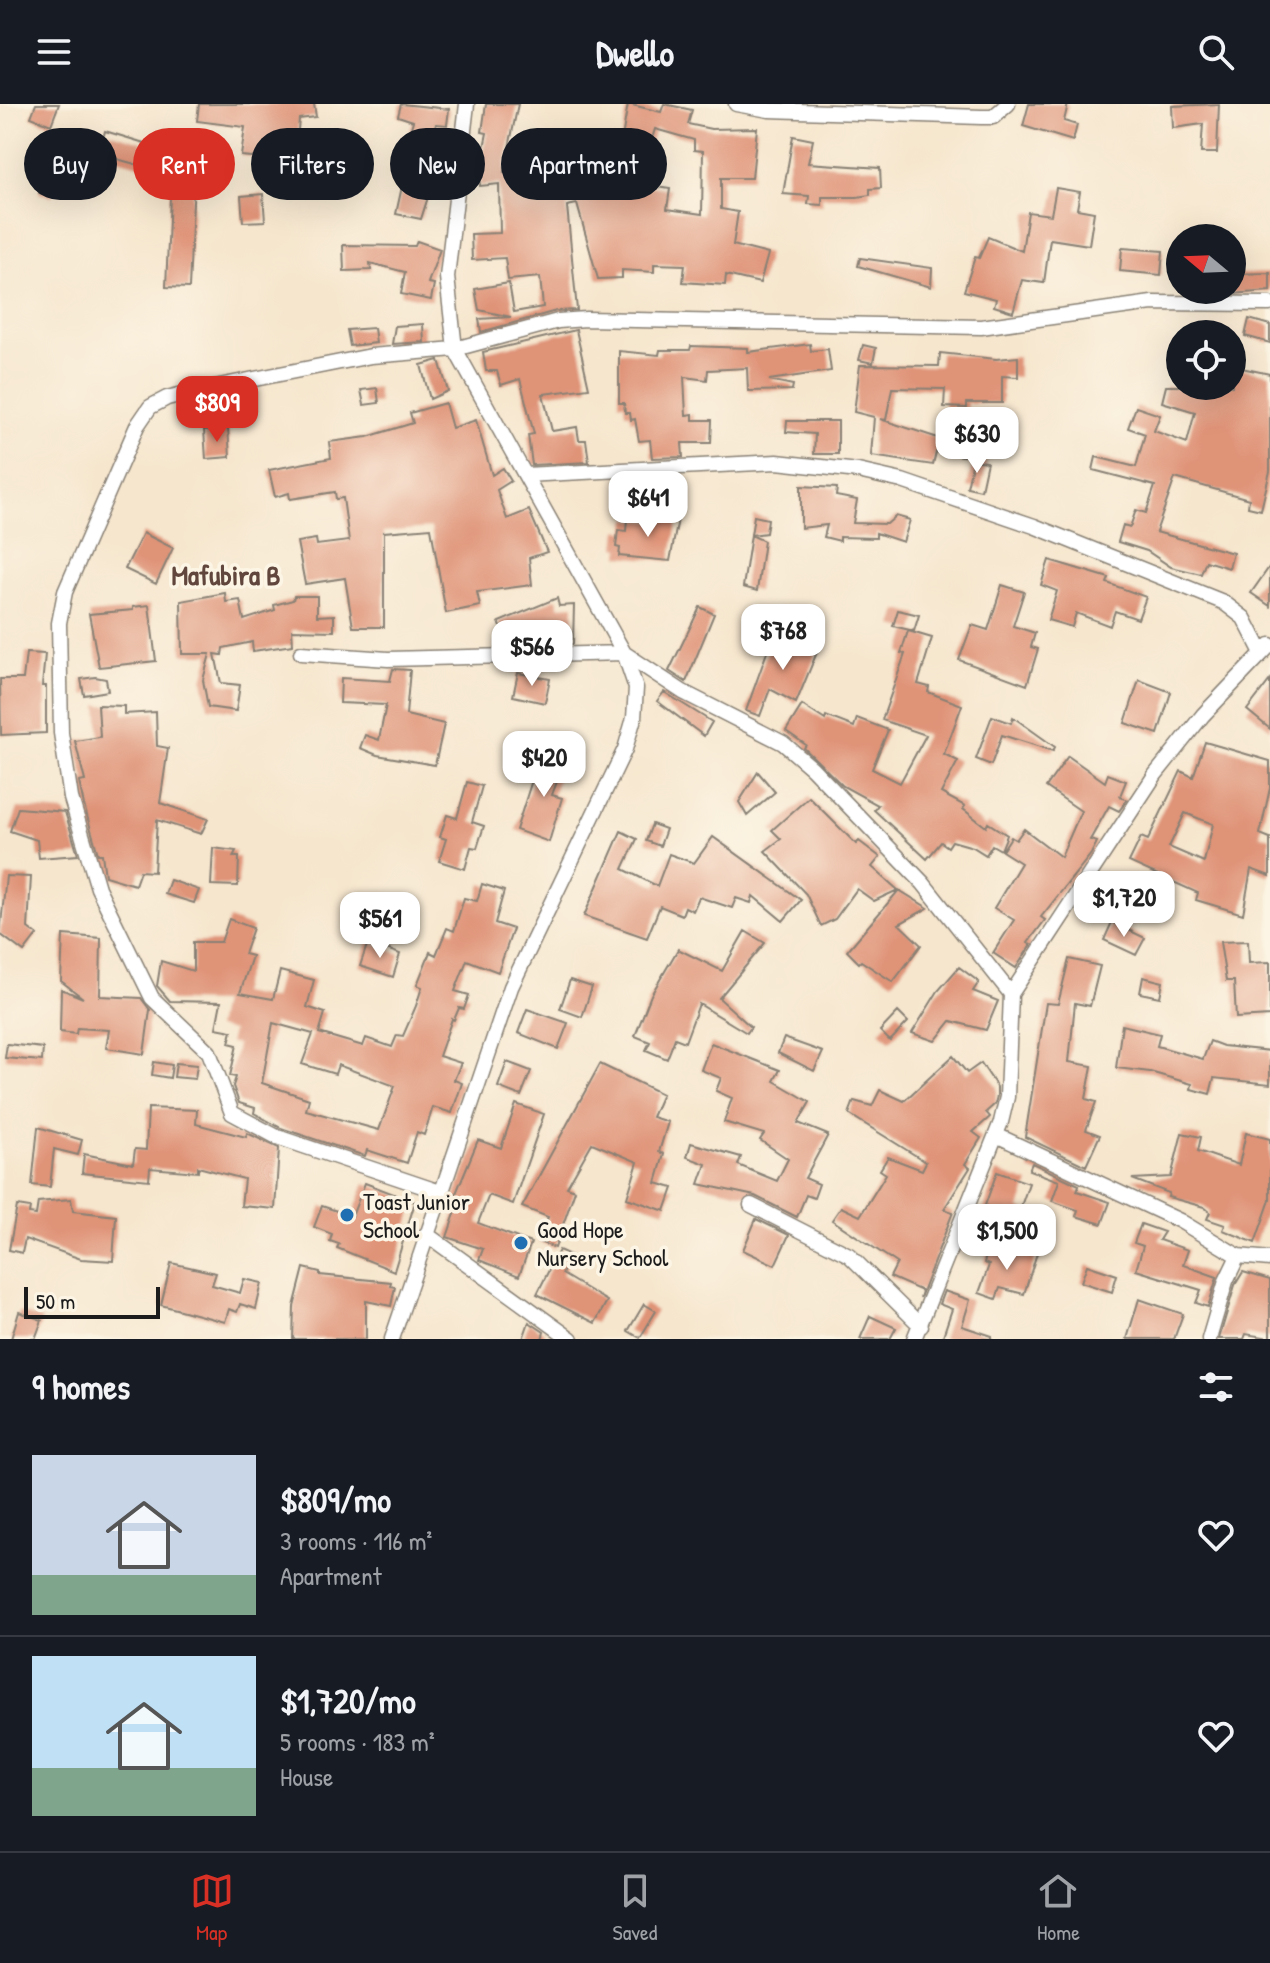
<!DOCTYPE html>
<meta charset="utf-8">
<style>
:root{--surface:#171b24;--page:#242831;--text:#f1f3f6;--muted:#9ea1a6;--line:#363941;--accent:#d93025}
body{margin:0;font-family:"Patrick Hand",sans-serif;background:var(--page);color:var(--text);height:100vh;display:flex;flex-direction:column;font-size:30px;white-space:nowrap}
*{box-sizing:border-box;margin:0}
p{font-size:26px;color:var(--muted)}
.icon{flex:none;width:44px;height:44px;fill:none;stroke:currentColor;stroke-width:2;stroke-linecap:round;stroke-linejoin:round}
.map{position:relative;height:1235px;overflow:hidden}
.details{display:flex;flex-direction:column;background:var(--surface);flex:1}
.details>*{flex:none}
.guide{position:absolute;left:24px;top:24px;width:800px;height:72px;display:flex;gap:16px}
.needle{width:52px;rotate:289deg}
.fabs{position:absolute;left:1166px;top:120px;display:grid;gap:16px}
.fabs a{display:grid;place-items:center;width:80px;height:80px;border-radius:50%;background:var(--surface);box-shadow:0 8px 32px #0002;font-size:40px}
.scale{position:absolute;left:24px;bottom:20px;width:136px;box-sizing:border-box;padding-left:8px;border:4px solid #1c1c1c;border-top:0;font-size:22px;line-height:28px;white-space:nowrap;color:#1c1c1c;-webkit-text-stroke:6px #fcf5e5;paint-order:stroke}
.price{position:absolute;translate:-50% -68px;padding:0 18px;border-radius:16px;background:#fff;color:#222;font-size:26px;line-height:52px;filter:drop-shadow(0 2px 4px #0008)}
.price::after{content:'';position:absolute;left:50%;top:48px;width:24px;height:18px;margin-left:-12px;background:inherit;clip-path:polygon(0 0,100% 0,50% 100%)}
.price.current{background:var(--accent);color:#fff}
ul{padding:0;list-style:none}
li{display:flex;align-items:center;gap:24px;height:200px;padding:0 32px}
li+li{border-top:2px solid var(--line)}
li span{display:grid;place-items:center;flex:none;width:224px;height:160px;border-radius:0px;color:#555}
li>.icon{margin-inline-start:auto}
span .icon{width:96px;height:96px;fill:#fffc;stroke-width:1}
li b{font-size:34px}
h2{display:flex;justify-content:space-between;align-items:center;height:96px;padding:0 32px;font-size:34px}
.chip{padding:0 28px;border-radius:36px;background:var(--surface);box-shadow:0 8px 32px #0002;font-size:28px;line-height:72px}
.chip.current{background:var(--accent);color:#fff}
header{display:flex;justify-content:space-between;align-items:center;height:104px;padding:0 32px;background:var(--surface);font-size:36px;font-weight:700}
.dock{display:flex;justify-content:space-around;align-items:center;height:112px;border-top:2px solid var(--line);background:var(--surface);font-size:22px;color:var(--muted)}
.dock a{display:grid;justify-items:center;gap:4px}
.dock .current{color:var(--accent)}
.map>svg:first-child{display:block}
.building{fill:#df9377;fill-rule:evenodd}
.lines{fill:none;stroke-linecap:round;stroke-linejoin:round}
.street-casing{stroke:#898175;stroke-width:17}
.street{stroke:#fff;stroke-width:14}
.poi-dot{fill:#1f6fb2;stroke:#fcf5e5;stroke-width:3}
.labels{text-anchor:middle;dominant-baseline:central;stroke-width:7;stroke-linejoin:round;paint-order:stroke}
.poi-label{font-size:24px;fill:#1c1c1c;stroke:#fcf5e5;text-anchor:start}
.quarter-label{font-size:28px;font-weight:bold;fill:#60463c;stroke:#fcf5e5}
</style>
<header><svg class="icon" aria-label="menu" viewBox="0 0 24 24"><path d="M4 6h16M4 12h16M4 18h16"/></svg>Dwello<svg class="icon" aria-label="search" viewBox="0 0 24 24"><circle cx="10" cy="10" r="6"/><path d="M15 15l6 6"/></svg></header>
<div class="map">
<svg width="1270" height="1235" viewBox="0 0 1270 1235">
<rect width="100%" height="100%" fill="#fcf5e5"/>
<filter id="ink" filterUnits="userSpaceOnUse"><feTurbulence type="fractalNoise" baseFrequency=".0125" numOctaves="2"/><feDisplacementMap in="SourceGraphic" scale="16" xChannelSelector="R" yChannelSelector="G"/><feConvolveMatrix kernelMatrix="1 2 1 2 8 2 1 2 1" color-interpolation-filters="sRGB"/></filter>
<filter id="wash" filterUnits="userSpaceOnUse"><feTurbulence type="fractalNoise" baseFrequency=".006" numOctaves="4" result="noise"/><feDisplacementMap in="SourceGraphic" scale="32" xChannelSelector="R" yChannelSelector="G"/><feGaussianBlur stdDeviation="1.8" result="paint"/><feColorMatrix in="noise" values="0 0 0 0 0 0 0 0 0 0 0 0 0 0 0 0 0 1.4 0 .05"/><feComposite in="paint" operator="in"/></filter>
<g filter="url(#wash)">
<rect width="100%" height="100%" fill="#f6e6ce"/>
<g id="blocks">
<path class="building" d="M36,0h23l-8,21 -20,-8z
M199,0h115l2,13 -17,2 -3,32 -33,-2 -1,9 -21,-2 4,-29 -48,-6z
M401,0l48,5 -2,16 -11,-1 -13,44 13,4 -15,47 -25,-5 7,-32 -8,-2 18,-59 -15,-5z
M486,0h32l-14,68 25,-1v8l54,8 2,-19 23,2 15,-38 5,-28 33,8 3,-8 28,6 -4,14 23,5 46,-1 -5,50h-31v31l17,3 -5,33 35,9 -8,29 -34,-8 -1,10 -42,-3 2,-17 -31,-1v8l-32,-2v8l-24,1 -21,-75 -10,2 10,104 -21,1 -75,21 -2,-13 32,-2 -32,-7 -4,-21 34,-6 5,29 29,-5 -3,-30 -32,3 -3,-22 -33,2 -1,-26 29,-1 -1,-49 -19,2 -1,-14 8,-39 -5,-1zM655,25l39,11v10l9,1 -1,63 -35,-5 3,-20 -32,-5z
M1029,0h39l-4,17 13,4 -4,16 -50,-15z
M1219,0l-2,49h-16l2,-29 -30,4 -1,-22z
M105,27l105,32 -6,21 -10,-3 -5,107 -23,-1 5,-113 -72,-20z
M326,31h23l-1,24 20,4 -6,20 -32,2 -1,-21h-4z
M793,32l20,4 -5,23 72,5 1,20 -11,1v6l-13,2h-35v8l-14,-1 1,-8 -26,-2z
M50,43l13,3 -11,46 -13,-3z
M1056,84l24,4 -3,17 17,3 -5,33 -39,-6 -6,44 -22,-3 -9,32 -19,-6 2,-7 -32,-8 11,-34 4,1 9,-21 34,14 6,-39 23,3z
M263,90l2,27 -22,1 -2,-26z
M417,137l23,8 -12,34 6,1 -3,16 -30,-6 4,-22 -35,-9 1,7 -27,1 -1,-26 72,1z
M1122,144l41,3 -2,24 -41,-4z
M860,154l72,10 -1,19 -73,-21z
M1270,169v18l-38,3v-20z
M1249,215l21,6v18l-25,-7z
M423,220l1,18 -32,2 3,-18z
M374,224l2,15 -26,3 -3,-16z
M576,226l13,58 -46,6 9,37 25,-4 2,13h7l3,22 -57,3 -4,-30 6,-1 -14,-55 -19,6 -4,-14h-11l-3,-19z
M810,240l1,7 17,-2 3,22 -62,9 24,5 -1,5 -44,1 -1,-23 -39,2 -1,10 -23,-3 2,38 7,-1v6h19l-1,23h-29l1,14 -31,1 -2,-18 -11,1 -4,-22 -4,1 -1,-7h-5l-1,-10h-5v-52l40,4 1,-5h30l1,-4 57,2v4z
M863,241l13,3 -3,15 -14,-3z
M940,249l56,6 22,-2v20l-16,-1v27h-35v5l-23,-1 1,-18 -53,-1 -6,32 -6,-1 58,19 27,4 -2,14 -27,-4 -3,13 -62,-9 3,-39 -20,-5 6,-47 79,1z
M439,256l9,31 -18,8 -9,-34z
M1232,262l38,8v97l-9,39 -13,-3 1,-8 -74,-21 -19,54 77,21 -4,15 -23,-7 -5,13 -30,-7 -24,-16 -29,-9 5,-17 7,2 6,-17 10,3 9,-27 -62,-16 3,-13 40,10 9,-33 -17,-6 8,-21 24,8 -6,16 33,12 8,-31 -33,-10 4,-16h66z
M377,284l2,15 -15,2 -3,-15z
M445,299l7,25 24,-8 16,55 11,-7 8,13 -14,9 10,29 22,-9 18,42 -18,6 3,27 -55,7 3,14 -34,7 -15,-85 -47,4v95h-31l-8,-49 -40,6 -8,-42 19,-3 1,6 32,-4 -6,-43 -7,1 -1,-7 -45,7 -1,-6 -14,4 -6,-27 62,-12 -2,-16 38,-5 46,-14 -3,-10z
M787,317h51v33h-24l1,-20 -29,-2z
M228,324l2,29 -24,2 -2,-29z
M973,356l14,2 -6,28 -14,-3z
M801,382l36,2 -1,8 21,4 -4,23 34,1 9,-8 14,4 -7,22 -27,-9v5l-36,-1v4l-16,-4 3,-12 -26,3z
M660,412l18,3 -8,42 -51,-5 1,-8 -4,-1 2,-17 8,1 1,-12 32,3z
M754,412l14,3 -2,14 -15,2z
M143,429l30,15 -17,36 -31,-15z
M751,431l13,6 -7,50 -14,-4z
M1049,456l60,18 -2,5 39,14 -8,22 -23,-8 -5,15 -34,-13 -4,14 -24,-7 9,-29 -16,-6z
M1270,462v40l-19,-13z
M1002,481l22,7 -11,34 22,7 -4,14 7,2 -11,36 -68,-25 13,-35 16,5z
M225,489l1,9 14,-2 4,20 31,-10 -1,-5 19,-5 1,-4h23v20l17,-1v16l-42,-1 1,15 -40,6 -1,-9 -29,6 -1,7 -7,-1 6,29 19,2 -4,26 -28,-4 -5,-27 7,-26h-28l-1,-53z
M557,494l2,8 15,-1 -1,39 -51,2 1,-17 -19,6 -5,-13z
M149,501l7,56 -57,6 -10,-53 44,-4v-3z
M700,503l14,7 -28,68 -17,-11z
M898,506l21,5 -5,16 -21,-5z
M908,527l24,7 -14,46 11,3 -1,5 34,13 -18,49 14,7 -17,32 24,13 -2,3 23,18 2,-4 19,12 -6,15 -9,-5 -6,10 -13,-8 -21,-6 -4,6 -7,-5 -14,17 -53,-49 4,-5 -35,-19 -39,-38 2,-3 -20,-14 16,-26 23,15 1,-4 28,11 3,-9 31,12 -16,39 28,14 26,-48 -44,-15 23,-66 -4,-1z
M772,534l24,10 4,-10 20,7 -24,58 -26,-14 -10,27 -14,-5z
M26,549l19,1 -3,32h4v47l-45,2 -1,-56h23z
M393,565l17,1 -4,45 38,9 -9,41 -58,-10 -17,-7 5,-13 14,5 7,-35 -46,-2 1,-25 49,3z
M518,569l32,6 -5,24 -32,-7z
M95,573l11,2 2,12 -24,4 -3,-16z
M1139,576l32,12 -13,42 -33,-11z
M1270,576v49l-23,-19z
M664,588l48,30 -8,14 -47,-35z
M98,601l26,1v8l32,-2 1,34 11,2 -8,55 48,16 -7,15 -44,-14 -3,52 -14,-1 -5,14 -30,-9 -3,-22h-4l-14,-49 -5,-23 6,-1 -10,-40 25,-4z
M992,612l19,7 2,-6 42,30 -2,4 -51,-16 -11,30 -15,-6z
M556,638l14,5 -18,48 10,3 -13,44 -33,-12 18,-56 9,3z
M1205,638l65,19v27l-10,46 10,4v38l-19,-7 -8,45 -47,-14 2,-7 -69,-31 12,-25 7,3 33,-69 12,6zM1185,709l28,11 -9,38 -35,-15z
M1068,652l37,26 3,-8 18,7 -6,15 7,4 -8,11 -10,-5 -19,34 7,2 -6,12 -50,63 4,3 -17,23 3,2 -15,23 -23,-15 21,-33 -20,-12 27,-45 -19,-12 9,-14 5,3 8,-11 37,28 20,-46 -35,-24z
M758,668l17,20 -28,24 -8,-14z
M467,678l15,4 -10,36 12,4 -7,22 -6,-1 -6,22 -26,-8 7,-22 -6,-2 7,-22 10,3z
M809,693l47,47 3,-3 21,16 -8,10 26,23 -24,11 -17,-12 -22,30 -14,7 -15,-32 -41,-43 16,-12 -9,-9z
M18,704l47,4 13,43 -39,3 -2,-18 -27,-9z
M652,720l14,5 -6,17 -14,-5z
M621,727l16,8 -14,30 34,17 12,-32 25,9 19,-26 88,63 -18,21 -30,-25 -2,7 -15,-5 -4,10 -33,-11 -6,14 -8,-4 -3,8 -22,-9 -13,32 -63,-22z
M213,744l23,3 -3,6h6l-1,29 -27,-1z
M6,772l25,1 -3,51 9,7 -13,17 -24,-18z
M170,776l29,10 -5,13 -29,-9z
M482,780l22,7 -9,32 18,6 -15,43 -31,-12 -12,31 14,4 -5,14 -5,-1 -5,12 -2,-1 -13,37 22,7 -7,17 8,3 -10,30 -19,-6 -9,28 -7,-3 -10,31 -40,-13 -2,6 -84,-28 -27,-15 1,-5 -16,-5 -6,-17 3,-9 -6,-1 7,-31 -8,-2 3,-12 -16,-3 5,-26 -51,-1 -13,-15 4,-25 32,10v-29h28l8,-23 24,9 -9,26 8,2 -12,37 33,6 7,-28 34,9 -7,27 18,6 -6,20 44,13 3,-8 26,9 5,-12 6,1 13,-30 6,-19 -5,-2 13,-33 6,3 11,-27 7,3 10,-33 13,3zM273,919l40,11 -11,30 33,10 3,-9 57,21 -16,44 -73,-20 3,-11 -47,-16z
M899,786l29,18 -29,16 22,21 -28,37 -32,-21 -2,2 -12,-12z
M1112,818l33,16 -9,17 -32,-15z
M745,827l20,12 -46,55 32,29 -4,6 -48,-29 -14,38 -10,-4 -8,21 -21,-9 4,-8 -15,-6 16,-41 27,-46 44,22z
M63,831l38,3 -1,58 41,2 9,12 -6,44 -38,-6 3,-18 -32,-2 -1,6 -16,-2 1,-43 22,9 -22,-17z
M1248,837l1,22 21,-1v54l-34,2 -2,-37h-8l-6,-39z
M368,838l32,12 -7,23 -33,-11z
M1069,855l31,7 -10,40 -15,-3 -6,59 23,4 -6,33 10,3 -10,28 14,5 -14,31 -61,-29 21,-134 12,1z
M959,863l20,15 -6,9 25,10 -12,29 -35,-9 -16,20 -23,-8 26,-42z
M1143,873l20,5 -3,15 -20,-4z
M570,876l22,7 -10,30 -22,-8z
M527,905l41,14 -10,26 -40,-16z
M898,908l10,10 -18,19 -10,-10z
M1122,921l38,9 -3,12 46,13 7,-18 13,5 47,5v33l-56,-6 -4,16 -19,-5 1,-5 -42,-12 -34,-4z
M784,934l39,14 -9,19 -36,-18z
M711,939l69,27 -6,11 36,21 -12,21 30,12 -23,43 14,6 -5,14 -8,-3 -9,22 -42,-21 -56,-12 7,-20 -19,-7 4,-14 50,14 -3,8 39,16 11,-22 -28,-19 4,-6 -40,-12 8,-24 -16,-7 5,-13 -20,-8z
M7,940l36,4 -1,13 -37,-3z
M953,952l14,17 14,-10 16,24v9l-2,8 -9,8 4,5 -17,15 8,6 -16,26 5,4 -26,41 9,3 -33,86 2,-7 -32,-14 7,-14 -65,-43 9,-13 19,9 26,-42 -6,-4 8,-13 34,13 4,-8 -77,-48 5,-13 18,5 8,-16 24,11z
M154,958l18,3 -2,13 -18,-3z
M507,958l24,9 -10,25 -23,-9z
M176,959l21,2 -2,14 -21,-2z
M600,960l62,30 -10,23 16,5 -9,30 5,2 -8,29 17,5 -8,23 -38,-13 11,-36 -46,-19 -25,44 8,3 -20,58 -16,-6 9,-25 -26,-10z
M516,1000l28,10 -31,90 -24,-9 -11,28 53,20 -12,33 -40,-16 4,-11 -36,-12 11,-32 -6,-2 26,-63 23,8z
M148,1004l49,2 -1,14 50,13 1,-4 32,15 -4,61 -34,-3 3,-27 -46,-12v5l-48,-4 -1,12 -67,-7 2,-19 49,10 2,-15 11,1z
M38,1023l44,13 -4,15 -24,-6 -4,38 -18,-2z
M1182,1029l19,4 -3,14 41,14 7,-32 24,6v61l-15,43 -32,-13 2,-5 -18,-6 3,-7 -6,-5 -36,-10 1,-4 -37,-14 39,-2z
M1032,1059l47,22 -2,6 33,11 -8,22 -26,-8 2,-6 -26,-9 7,-20 -30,-11z
M997,1068l32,11 -9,26 6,2 -5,17 -39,-14z
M365,1079l50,19 -21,69 -57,-23 2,-4 -9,-3 2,-7 -18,-7 8,-21 30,10z
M71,1095l2,12 43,5 -3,45 -32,-2 -56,-20 -3,14 -13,-3 8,-44 13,2 -1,6 7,1 2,-13z
M756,1115l33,16 -14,30 -32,-15z
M1141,1120l23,8 -5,8 29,10 -5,15 34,12 -9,30 -12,-4 5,-13 -65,-20 7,-24 -9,-3z
M989,1142l31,10 2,-7 15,4 -13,41 -24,-6 -4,11 -17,-6 10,-28 -5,-2z
M559,1146l13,6 -10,18 45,27 -12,22 -58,-29z
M171,1159l45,10 -4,12 28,8 4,-14 18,4 -6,26 -16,-5 -3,8 -8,-3 -4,13 -64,-17z
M1087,1161l30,10 -5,17 -31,-10z
M304,1164l16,4v3l71,7 -1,4 5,1 -4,19 -25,-5v38h-73l1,-32z
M1243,1168l27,8v58l-24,-4 -2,5h-25l16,-54z
M944,1187l26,9 -8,26 30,10v3h-50l10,-30 -13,-5z
M1139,1195l44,15 -9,25h-47z
M644,1200l12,7 -16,27 -12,-7z
M19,1208l23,8 -7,19h-24z
M870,1212l26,12 -6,11h-30z
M529,1218l15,10 -2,7h-19z"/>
</g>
</g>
<g filter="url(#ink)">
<use href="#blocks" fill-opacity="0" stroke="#898175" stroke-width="2"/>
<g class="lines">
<defs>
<path id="street" d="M736,0l33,6 212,7h12l15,-13
M525,371l252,-13 81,9 44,10 132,45 189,76 21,16 18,35
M301,549l87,6 236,-6 59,39 100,51 29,25 111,115 88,111
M996,1031l184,86 58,35 32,3
M440,1088l-163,-55 -45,-24 -23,-61 -57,-54 -54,-110 -27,-90 -10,-65 -2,-110 6,-31 72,-166 13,-19 17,-9 32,-8 172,-34 84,-7 103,-28 28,-2 395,8 171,-24 118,1
M751,1101l98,50 72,71
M426,1130l145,105
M392,1235l119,-352 114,-238 9,-31 2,-30 -12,-35 -169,-304 -8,-72 20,-173
M914,1235l87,-217 6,-25 4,-103 144,-219 48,-60 67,-70
M1209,1235l17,-58 12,-25"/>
</defs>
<use href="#street" class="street-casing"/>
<use href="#street" class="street"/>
</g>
</g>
<g class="poi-dot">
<circle cx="347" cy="1111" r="8"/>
<circle cx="521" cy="1139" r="8"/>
</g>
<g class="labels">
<g class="poi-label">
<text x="363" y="1097">Toast Junior<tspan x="363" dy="28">School</tspan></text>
<text x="537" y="1125">Good Hope<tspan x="537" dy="28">Nursery School</tspan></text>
</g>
<g class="quarter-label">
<text x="226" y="471">Mafubira B</text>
</g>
</g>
</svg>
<div class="fabs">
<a><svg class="needle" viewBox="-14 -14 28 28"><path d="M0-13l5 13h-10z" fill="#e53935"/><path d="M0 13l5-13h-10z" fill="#9ea1a6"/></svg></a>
<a><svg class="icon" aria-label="locate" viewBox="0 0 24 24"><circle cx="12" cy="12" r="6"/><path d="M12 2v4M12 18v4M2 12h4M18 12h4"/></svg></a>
</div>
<div class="scale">50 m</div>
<b class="price current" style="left:217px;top:340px">$809</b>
<b class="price" style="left:977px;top:371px">$630</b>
<b class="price" style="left:648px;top:435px">$641</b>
<b class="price" style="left:783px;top:568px">$768</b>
<b class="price" style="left:532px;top:584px">$566</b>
<b class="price" style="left:544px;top:695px">$420</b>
<b class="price" style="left:1124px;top:835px">$1,720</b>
<b class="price" style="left:380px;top:856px">$561</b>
<b class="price" style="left:1007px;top:1168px">$1,500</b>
<div class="guide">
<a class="chip">Buy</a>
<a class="chip current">Rent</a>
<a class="chip">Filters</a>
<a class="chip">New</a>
<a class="chip">Apartment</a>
</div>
</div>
<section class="details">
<h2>9 homes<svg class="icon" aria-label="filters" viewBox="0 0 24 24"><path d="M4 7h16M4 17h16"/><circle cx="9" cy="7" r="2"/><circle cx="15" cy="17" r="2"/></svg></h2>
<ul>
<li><span style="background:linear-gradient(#c9d6e8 75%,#7fa58c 0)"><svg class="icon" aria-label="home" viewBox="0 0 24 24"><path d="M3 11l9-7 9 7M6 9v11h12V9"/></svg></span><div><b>$809/mo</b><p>3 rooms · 116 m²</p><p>Apartment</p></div><svg class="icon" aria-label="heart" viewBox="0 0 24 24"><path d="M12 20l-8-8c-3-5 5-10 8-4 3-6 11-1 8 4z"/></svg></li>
<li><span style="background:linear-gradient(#bfe0f5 70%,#7fa58c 0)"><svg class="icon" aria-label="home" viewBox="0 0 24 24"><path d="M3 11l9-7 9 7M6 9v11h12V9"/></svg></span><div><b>$1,720/mo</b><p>5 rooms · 183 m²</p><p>House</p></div><svg class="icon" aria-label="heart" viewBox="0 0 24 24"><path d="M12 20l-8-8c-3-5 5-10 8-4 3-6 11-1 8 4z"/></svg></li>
</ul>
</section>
<nav class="dock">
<a class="current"><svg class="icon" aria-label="map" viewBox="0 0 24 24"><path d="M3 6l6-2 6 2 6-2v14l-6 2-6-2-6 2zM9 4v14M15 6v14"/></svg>Map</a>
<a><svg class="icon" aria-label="saved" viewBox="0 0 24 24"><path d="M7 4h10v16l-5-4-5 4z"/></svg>Saved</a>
<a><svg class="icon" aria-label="home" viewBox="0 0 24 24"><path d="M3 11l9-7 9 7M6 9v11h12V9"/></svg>Home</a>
</nav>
